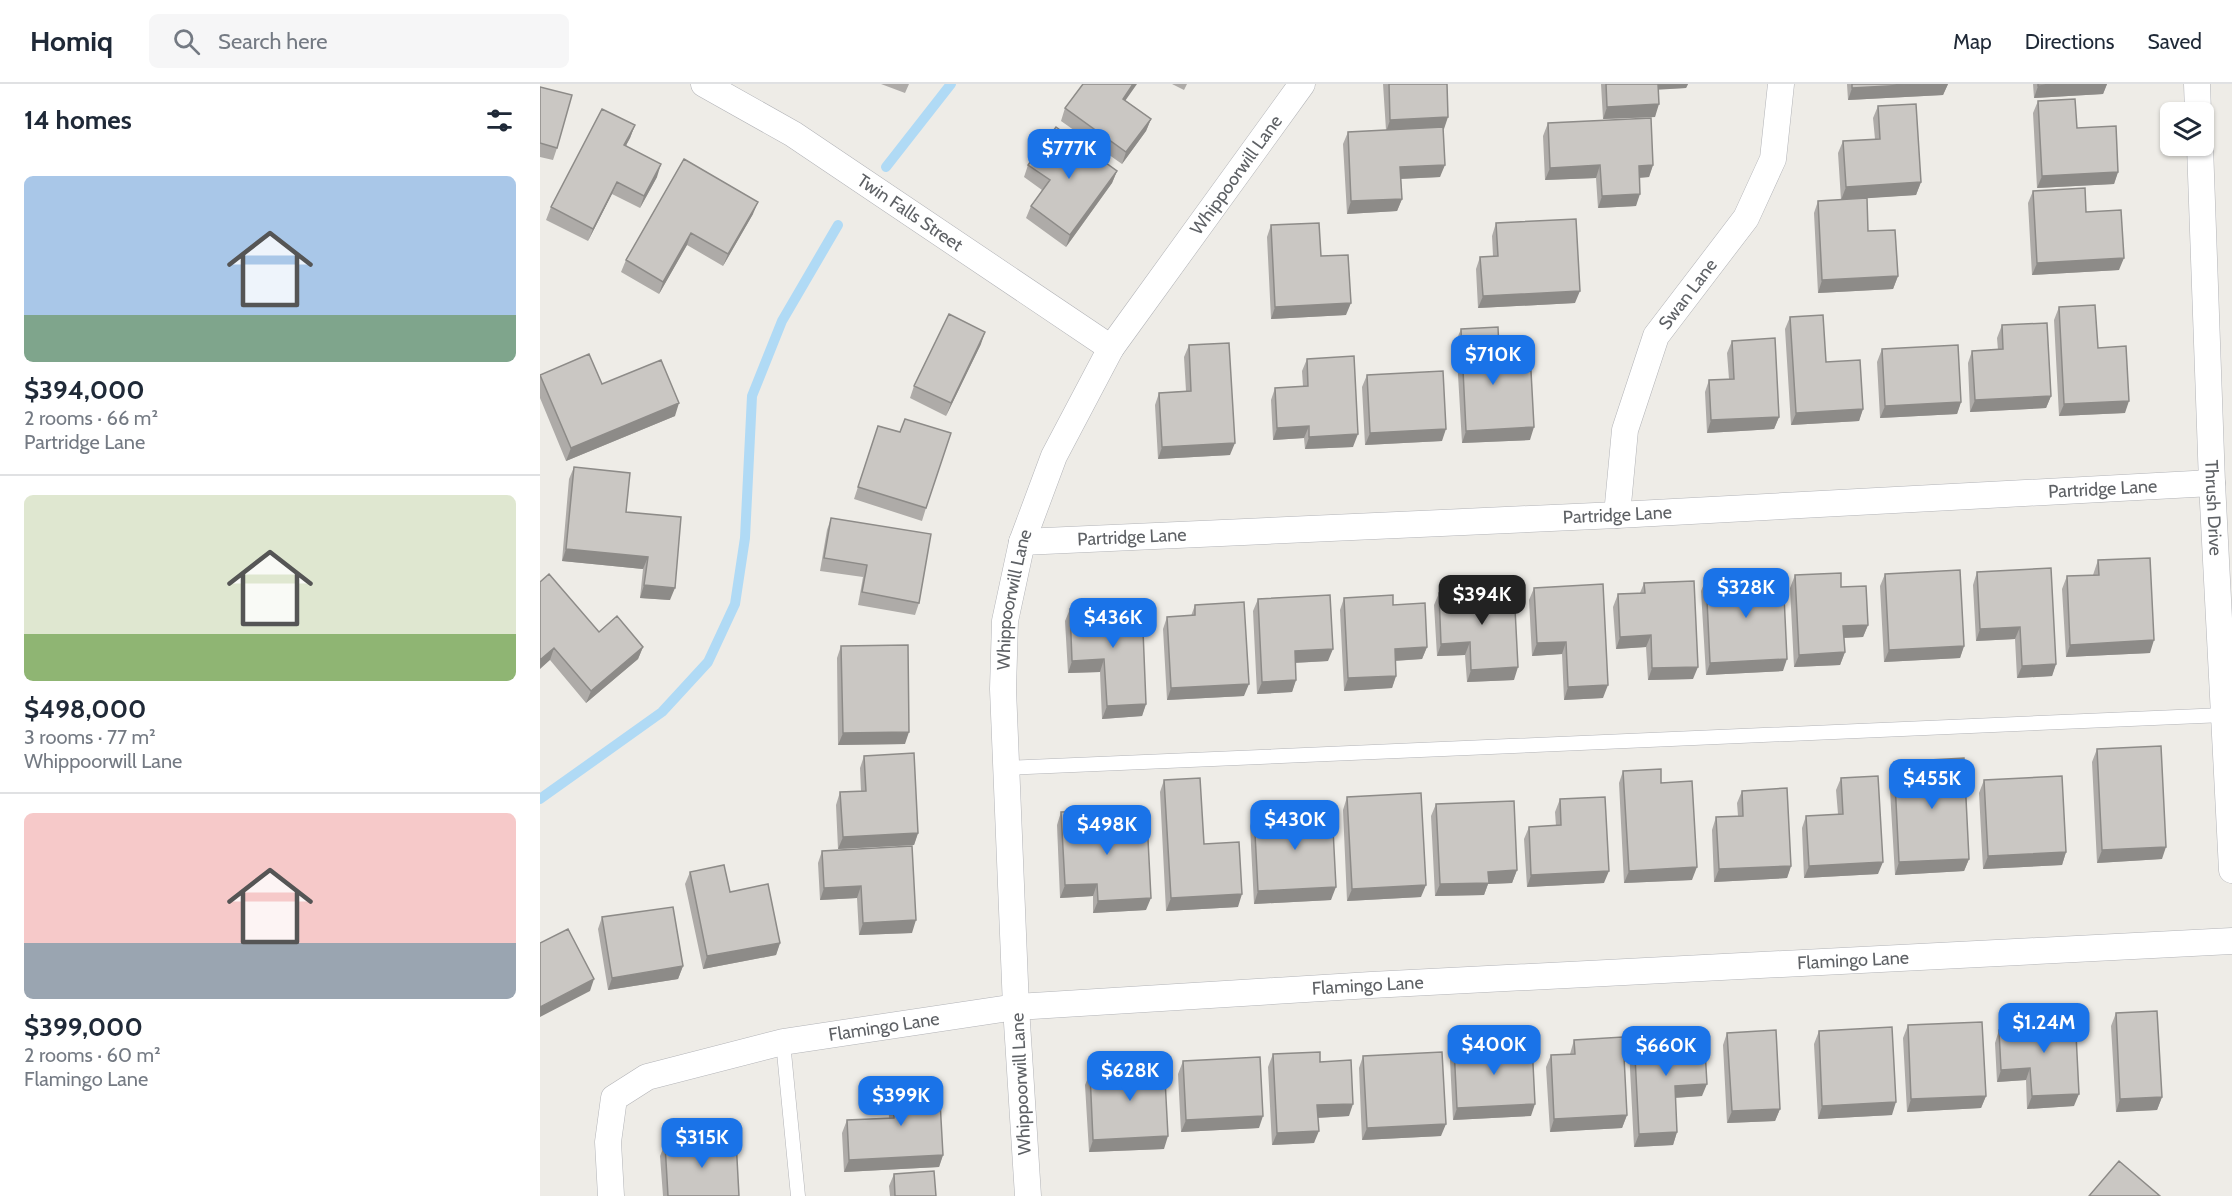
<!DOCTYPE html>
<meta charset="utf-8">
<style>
:root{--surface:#fff;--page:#f6f6f7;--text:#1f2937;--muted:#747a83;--line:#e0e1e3;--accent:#1a73e8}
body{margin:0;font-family:Cabin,sans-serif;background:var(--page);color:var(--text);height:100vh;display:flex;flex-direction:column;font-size:22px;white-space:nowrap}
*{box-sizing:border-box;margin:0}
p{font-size:20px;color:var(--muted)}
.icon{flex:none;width:33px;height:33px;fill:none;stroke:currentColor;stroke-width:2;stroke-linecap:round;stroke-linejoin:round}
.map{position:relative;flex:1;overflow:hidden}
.panel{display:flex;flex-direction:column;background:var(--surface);width:540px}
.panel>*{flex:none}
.buttons{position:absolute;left:1620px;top:18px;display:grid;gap:12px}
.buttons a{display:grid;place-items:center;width:54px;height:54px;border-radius:9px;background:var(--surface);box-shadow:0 2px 4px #0004;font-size:30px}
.price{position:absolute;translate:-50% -51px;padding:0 14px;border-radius:12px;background:var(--accent);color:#fff;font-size:20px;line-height:39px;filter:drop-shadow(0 2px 3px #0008)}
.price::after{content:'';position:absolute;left:50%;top:36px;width:18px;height:14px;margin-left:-9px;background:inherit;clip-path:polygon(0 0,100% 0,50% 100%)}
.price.active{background:#222;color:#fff}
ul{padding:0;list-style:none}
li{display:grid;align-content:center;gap:12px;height:318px;padding:0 24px}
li+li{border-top:2px solid var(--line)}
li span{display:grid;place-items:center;height:186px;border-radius:9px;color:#555}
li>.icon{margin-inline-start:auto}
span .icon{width:108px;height:108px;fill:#fffc;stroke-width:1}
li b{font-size:26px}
h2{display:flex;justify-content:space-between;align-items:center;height:72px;padding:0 24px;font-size:26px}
header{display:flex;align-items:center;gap:36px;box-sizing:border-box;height:84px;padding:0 30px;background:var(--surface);border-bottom:2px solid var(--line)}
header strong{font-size:28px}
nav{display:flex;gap:33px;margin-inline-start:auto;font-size:21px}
.search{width:420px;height:54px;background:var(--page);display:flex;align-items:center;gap:15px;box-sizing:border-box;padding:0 21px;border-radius:9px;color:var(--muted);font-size:22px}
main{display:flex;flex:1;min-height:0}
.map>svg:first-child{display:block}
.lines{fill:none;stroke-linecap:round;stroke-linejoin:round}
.stream{stroke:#b0daf5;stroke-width:10}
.lane-casing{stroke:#b2b3b7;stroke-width:15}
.street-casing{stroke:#b2b3b7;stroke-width:27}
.lane{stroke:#fff;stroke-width:14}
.street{stroke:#fff;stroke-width:26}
.wall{fill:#aeaba8}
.shaded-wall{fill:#8d8b88}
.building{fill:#cac7c3;stroke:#8d8b88;stroke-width:1.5}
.labels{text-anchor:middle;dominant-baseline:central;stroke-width:5;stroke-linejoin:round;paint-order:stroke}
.street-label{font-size:18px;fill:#5e6165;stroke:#fff}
</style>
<header>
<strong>Homiq</strong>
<div class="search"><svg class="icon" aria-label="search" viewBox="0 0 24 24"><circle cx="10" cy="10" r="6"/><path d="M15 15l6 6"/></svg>Search here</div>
<nav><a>Map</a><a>Directions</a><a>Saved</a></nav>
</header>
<main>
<section class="panel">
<h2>14 homes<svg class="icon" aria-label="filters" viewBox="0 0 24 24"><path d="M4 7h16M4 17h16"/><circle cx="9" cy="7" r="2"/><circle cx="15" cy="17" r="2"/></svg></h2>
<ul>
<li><span style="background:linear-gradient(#a9c7e8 75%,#7fa58c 0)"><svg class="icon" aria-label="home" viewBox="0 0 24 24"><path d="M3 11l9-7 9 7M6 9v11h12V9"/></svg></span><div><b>$394,000</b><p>2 rooms · 66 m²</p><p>Partridge Lane</p></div></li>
<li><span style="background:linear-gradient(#dfe7d0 75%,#8fb573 0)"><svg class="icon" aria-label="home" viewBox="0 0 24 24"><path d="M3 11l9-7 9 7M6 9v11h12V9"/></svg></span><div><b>$498,000</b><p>3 rooms · 77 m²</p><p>Whippoorwill Lane</p></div></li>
<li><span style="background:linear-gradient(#f6c9c9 70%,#9aa5b1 0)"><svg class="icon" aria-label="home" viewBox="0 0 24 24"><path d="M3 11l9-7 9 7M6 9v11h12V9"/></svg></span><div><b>$399,000</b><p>2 rooms · 60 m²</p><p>Flamingo Lane</p></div></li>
</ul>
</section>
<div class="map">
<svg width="1692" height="1112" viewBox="0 0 1692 1112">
<rect width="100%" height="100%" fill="#eeece7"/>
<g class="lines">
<path class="stream" d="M346,83l65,-83
M0,715l122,-87 46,-50 27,-58 10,-66 7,-142 30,-75 56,-96"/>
<defs>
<path id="lane" d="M466,684l1218,-53
M243,958l15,154"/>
<g id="street">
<path id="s1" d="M164,0l89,50 318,214"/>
<path d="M1657,0l1,28"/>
<path id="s2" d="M1660,62l12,337 20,387"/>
<path id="s3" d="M1077,431l8,-85 31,-94 90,-118 27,-59 8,-75"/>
<path id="s4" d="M482,458l595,-27 595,-32"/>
<path id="s5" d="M71,1112l-3,-54 6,-44 33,-21 136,-35 233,-35 355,-22 861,-44"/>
<path id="s6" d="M488,1112l-12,-189 -13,-318 2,-68 17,-79 32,-86 57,-108 191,-264"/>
</g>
</defs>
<use href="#lane" class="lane-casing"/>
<use href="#street" class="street-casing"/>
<use href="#lane" class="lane"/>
<use href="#street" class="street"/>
</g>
<path class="wall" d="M341,0h28l-4,9z
M632,0h15l-3,6z
M843,0h64l-7,93 -39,2 1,20 -5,12 -50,3 -4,-70 5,-12 38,-2z
M1061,0h87l-2,4 -28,1 -3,28 -52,2z
M1307,0h101l-5,11 -95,5z
M1493,0h74l-4,10 -69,4z
M0,3l17,61 -4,12 -13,-3z
M586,17l25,18 -5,12 -24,33 -61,-43 4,-13z
M1498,17l39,27 41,44 -4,12 -77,4 -4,-75z
M1338,22l43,76 -5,13 -70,4 52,77 -5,13 -75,4 -4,-80 4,-12 23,-1 -3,-47 5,-12 32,-2 -2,-21z
M1008,39l105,42 -4,12 -10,1 -3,28 -38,2 -2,-30 -51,2 -2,-44z
M95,41l-5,13 -4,7 31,32 -17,31 -28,-14 -24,47 -42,-21 5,-13z
M144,75l69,55 -30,52 -36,-21 -28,49 -38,-22 5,-12z
M488,81l89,6 -5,12 -46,64 -40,-29 5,-12 11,-16 -18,-13z
M1493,107l53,21 33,58 -87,5 -4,-72z
M956,139l79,80 -97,5 -2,-39 4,-12 13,-1 -1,-20z
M731,141l50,31 25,59 -75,4 -4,-82z
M1519,223l39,41 27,65 -66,3 -5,-96z
M1250,233l73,92 -4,12 -68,4 -6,-96z
M1462,241l49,71 -5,12 -76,4 -2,-49 4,-12 26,-1 -1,-12z
M921,245l39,43 30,68 -68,3 -6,-102z
M1192,257l47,76 -5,12 -67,4 -2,-41 4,-12 20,-1 -2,-26z
M441,260l-35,72 -36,-18 4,-12z
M649,261l41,110 -72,4 -3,-54 4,-12 27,-2 -2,-34z
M1342,265l79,53 -4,12 -77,4 -3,-56z
M767,275l46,88 -48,2 -1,-11 -31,2 -2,-40 4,-12 28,-2 -1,-15z
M0,291l62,9 73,32 -109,45 -26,-63z
M827,291l75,66 -77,4 -3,-58z
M338,342l22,6 26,76 -4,13 -68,-22z
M34,383l52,45 44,88 -30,-2 3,-29 -81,-8 7,-82z
M291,434l88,85 -4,12 -57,-10 5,-28 -43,-6 7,-41z
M1558,476l52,93 -84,4 -4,-68 5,-13 26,-1z
M1437,488l79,92 -4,12 -35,2 -2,-39 -39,2 -3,-56z
M1345,490l79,72 -4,12 -76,4 -4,-76z
M1255,491l46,12 27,38 -5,12 -19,1 1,14 -5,13 -46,2 -4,-79z
M1166,495l77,92 -77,4 -5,-84z
M0,498l59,50 44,15 -5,12 -52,44 -36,-43z
M1104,499l49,96 -45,1 -2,-33 -30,2 -3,-42 5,-13 22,-1z
M994,504l69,110 -39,2 -2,-46 -30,2 -3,-56z
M899,509l75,87 -47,2 -2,-27 -28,1 -3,-51z
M804,514l49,7 34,42 -5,12 -27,2 1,15 -4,12 -48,3 -4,-81z
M718,515l70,62 -33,2 1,17 -4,12 -35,2 -4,-83z
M655,521l49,91 -77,4 -4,-71 4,-12 24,-1z
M530,525l76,95 -4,12 -40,3 -2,-47 -32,1 -3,-52z
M301,562l64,98 -67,1 -1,-87z
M1557,665l65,110 -65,4 -5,-101z
M324,672l54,77 -4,12 -76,4 -2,-44 4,-13 21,-1 -1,-23z
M1354,678l75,97 -5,12 -69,4 -6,-101z
M1083,687l38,12 31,97 -68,3 -5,-100z
M1301,694l37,96 -74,4 -2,-50 4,-12 32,-2 -2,-24z
M624,696l40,64 34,63 -72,4 -6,-119z
M1444,696l82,72 -4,13 -79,4 -4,-76z
M1202,707l49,75 -4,12 -73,4 -2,-52 4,-13 22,-1 -1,-13z
M807,713l74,100 -74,4 -4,-91z
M1020,715l44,84 -77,4 -3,-48 5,-12 27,-1 -1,-14z
M896,720l81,66 -5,13 -24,1 -4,11 -49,1 -4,-80z
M521,728l31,11 54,87 -53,3v-17l-33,2 -3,-73z
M714,730l77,86 -77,4 -4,-78z
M282,767l90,82 -53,2 -2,-37 -37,2 -2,-37z
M150,788l40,20 50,51 -4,12 -73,14 -18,-85z
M62,833l81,49 -5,13 -70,11 -10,-61z
M1576,929l46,84 -5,13 -41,2 -5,-86z
M1488,933l46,89 -47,3 -1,-29 -29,2 -2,-39 4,-13 24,-1z
M1368,941l78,71 -5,12 -74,4 -4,-74z
M1279,947l73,84 -74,4 -4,-75z
M1187,949l53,76 -5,12 -48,2 -4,-78z
M1094,953l68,59 -27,2 2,34 -4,13 -39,2 -5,-98z
M1034,956l53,75 -5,13 -72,4 -4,-65 5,-12 19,-1z
M914,964l77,68 -78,4 -3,-60z
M733,970l47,8 29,54 -31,2 -4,25 -42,2 -4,-78z
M823,972l78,80 -79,4 -3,-72z
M643,977l76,67 -78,4 -3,-58z
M577,979l47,86 -75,3 -4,-67 5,-12 24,-2z
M353,1001l50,70 -4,12 -95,5 -2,-39 5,-13 42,-2 -1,-21z
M125,1060l74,52h-76l-3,-40z
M354,1090l42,22h-46l-1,-10z"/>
<path class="shaded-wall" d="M593,0h4l-19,27 5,-12z
M1115,0h33l-2,4 -33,2z
M1384,0h24l-5,11 -95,5 4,-12z
M1530,0h37l-4,10 -69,4 4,-12z
M1119,20l-4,13 -52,2 4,-12z
M908,33l-4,12 -58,3 4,-12z
M611,35l-5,12 -24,33 4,-12z
M95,41l-5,13 -10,19 4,-12z
M121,80l-4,13 -17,31 4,-12z
M905,81l-5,12 -44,2 4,-12z
M1060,81l-4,13 -51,2 5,-12z
M1113,81l-4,12 -15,1 5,-12z
M577,87l-5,12 -46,64 4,-12z
M1578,88l-4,12 -77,4 5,-12z
M77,98l-5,12 -24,47 5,-12z
M1381,98l-5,13 -75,5 5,-13z
M1100,110l-4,12 -38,2 4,-12z
M862,115l-5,12 -50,3 4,-13z
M218,118l-5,12 -30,52 5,-12z
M151,149l-4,12 -28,49 4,-12z
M1584,174l-5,12 -87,5 5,-12z
M1358,192l-5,13 -75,4 4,-13z
M1040,207l-5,12 -97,5 5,-12z
M811,219l-5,12 -75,4 4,-12z
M445,248l-4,12 -35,72 5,-13z
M1511,312l-5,12 -76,4 5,-12z
M1589,317l-4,12 -66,3 5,-12z
M1421,318l-4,12 -77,4 5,-12z
M139,319l-4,13 -109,45 5,-13z
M1323,325l-4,12 -68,4 5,-12z
M1239,333l-5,12 -67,4 4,-13z
M769,342l-5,12 -31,2 4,-12z
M994,343l-4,13 -68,3 4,-12z
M906,345l-4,12 -77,4 5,-12z
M818,350l-5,13 -48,2 4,-12z
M695,359l-5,12 -72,4 4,-12z
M26,465l82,8 -5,12 -81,-8z
M104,501l31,3 -5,12 -30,-2z
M1328,541l-5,12 -24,1 4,-12z
M1480,543l-5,12 -39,2 4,-12z
M1111,551l-5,12 -30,2 4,-12z
M1614,556l-4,13 -84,4 4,-12z
M930,558l-5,13 -28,1 4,-12z
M1026,558l-4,12 -30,2 5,-13z
M1424,562l-4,12 -76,4 5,-12z
M103,563l-5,12 -52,44 5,-12z
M887,563l-5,12 -32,2 5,-12z
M14,564l-4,12 -10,9v-9z
M793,565l-5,12 -38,2 5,-12z
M1305,568l-5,13 -46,2 5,-12z
M564,575l-4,13 -32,1 4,-12z
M1247,575l-4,12 -77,4 4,-12z
M1516,580l-4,12 -35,2 5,-12z
M978,583l-4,13 -47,2 4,-12z
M1158,583l-5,12 -45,1 4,-12z
M856,592l-4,12 -48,3 4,-13z
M756,596l-4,12 -35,2 5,-12z
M709,600l-5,12 -77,4 4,-12z
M1068,601l-5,13 -39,2 4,-13z
M606,620l-4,12 -40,3 5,-13z
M369,648l-4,12 -67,1 5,-12z
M378,749l-4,12 -76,4 5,-12z
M1626,763l-4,12 -65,4 5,-13z
M1526,768l-4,13 -79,4 5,-13z
M1429,775l-5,12 -69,4 4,-13z
M1343,778l-5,12 -74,4 5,-12z
M1251,782l-4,12 -73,4 5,-13z
M1157,783l-5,13 -68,3 5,-12z
M977,786l-5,13 -24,1 -4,11 -49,1 5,-12 48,-12z
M1069,787l-5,12 -77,4 4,-12z
M557,800l-4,12 -33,2 5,-13z
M886,801l-5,12 -74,4 5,-12z
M321,802l-4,12 -37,2 4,-12z
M796,803l-5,13 -77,4 4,-13z
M702,810l-4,13 -72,4 5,-13z
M611,814l-5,12 -53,3 5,-12z
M376,836l-4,13 -53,2 4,-12z
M240,859l-4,12 -73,14 4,-13z
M143,882l-5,13 -70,11 4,-12z
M54,895l-4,12 -50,26v-10z
M1490,984l-4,12 -29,2 4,-12z
M1167,1000l-5,12 -32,2 5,-12z
M1539,1010l-5,12 -47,3 5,-13z
M1446,1012l-5,12 -74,4 4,-13z
M1622,1013l-5,13 -41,2 4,-13z
M1356,1018l-4,13 -74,4 4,-13z
M813,1020l-4,12 -36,2 4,-13z
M995,1020l-4,12 -78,4 4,-12z
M1240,1025l-5,12 -48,2 5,-12z
M1087,1031l-5,13 -72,4 4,-13z
M723,1032l-4,12 -78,4 5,-12z
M906,1040l-5,12 -79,4 5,-12z
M779,1047l-5,12 -42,2 5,-12z
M1137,1048l-4,13 -39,2 5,-13z
M628,1052l-4,13 -75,3 4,-12z
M403,1071l-4,12 -95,5 5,-12z"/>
<path class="building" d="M543,0h50l-10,15 28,20 -25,33 -61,-44z
M849,0h58l1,33 -58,3z
M1066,0h52l1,20 -52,3z
M1312,0h72l-72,4z
M1498,0h32l-32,2z
M0,3l32,8 -15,53 -17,-5z
M1535,15l2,29 39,-2 2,46 -76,4 -4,-75z
M1376,20l5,78 -75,5 -3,-46 37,-2 -2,-33z
M62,25l33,16 -11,20 37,19 -17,32 -27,-14 -24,47 -42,-22z
M1111,34l2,47 -14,1 1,28 -38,2 -2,-31 -50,3 -2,-45z
M516,43l61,44 -47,64 -39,-29 19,-26 -22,-15z
M903,43l2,38 -45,2 2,32 -51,2 -3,-69z
M144,75l74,43 -30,52 -37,-21 -28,49 -37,-22z
M1545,104l1,24 35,-2 3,48 -87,5 -4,-72z
M1327,114l1,33 27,-1 3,46 -76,4 -4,-79z
M1036,135l4,72 -97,5 -3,-39 18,-1 -2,-33z
M779,139l2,33 27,-1 3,48 -76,4 -4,-82z
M1555,221l3,43 28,-2 3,55 -65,3 -5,-97z
M409,230l36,18 -34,71 -37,-17z
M1283,231l3,47 34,-2 3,49 -67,4 -6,-96z
M1507,239l4,73 -76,4 -3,-49 31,-2 -1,-24z
M958,243l2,45 31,-1 3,56 -68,4 -5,-102z
M1235,254l4,79 -68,3 -2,-40 25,-1 -2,-38z
M689,259l6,100 -73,4 -3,-54 32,-2 -2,-46z
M1418,261l3,57 -76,4 -3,-57z
M49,270l13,30 59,-24 18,43 -108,45 -31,-73z
M814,272l4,78 -49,3v-11l-32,2 -2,-40 33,-2 -1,-27z
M903,287l3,58 -76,4 -3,-58z
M365,335l46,14 -25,75 -68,-21 20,-61 22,6z
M34,383l56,6 -4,39 55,5 -6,71 -31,-3 4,-28 -82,-8z
M291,434l100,16 -12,69 -57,-11 5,-27 -43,-7z
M1610,474l4,82 -84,5 -3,-69 32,-1 -1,-15z
M1511,484l5,96 -34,2 -2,-39 -40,2 -3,-57z
M1420,486l4,76 -75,4 -4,-76z
M1301,489v14l25,-1 2,39 -25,1 2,26 -46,3 -4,-80z
M9,490l50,58 18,-16 26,31 -52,44 -37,-43 -14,12v-78z
M1243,491l4,84 -77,4 -4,-84z
M1154,497l4,86 -46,1 -1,-33 -31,2 -2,-43 27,-1 -1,-10z
M1063,500l5,101 -40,2 -2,-45 -29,1 -3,-55z
M974,505l4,78 -47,3 -1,-28 -29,2 -2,-51z
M790,511l3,54 -38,2 1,29 -34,2 -4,-83z
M853,511v10l32,-2 2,44 -32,2 1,27 -48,2 -4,-80z
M704,518l5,82 -78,4 -4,-71 28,-2v-10z
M602,522l4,98 -39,2 -3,-47 -32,2 -2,-52z
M368,561l1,87 -66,1 -2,-87z
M1621,662l5,101 -64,3 -5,-101z
M374,669l4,80 -75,4 -3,-45 26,-1 -2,-35z
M1424,674l5,101 -70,3 -5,-100z
M1121,685v14l31,-2 5,86 -68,4 -6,-100z
M1338,692l5,86 -74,4 -3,-50 37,-2 -2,-36z
M1522,692l4,76 -78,4 -4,-76z
M660,694l4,66 35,-2 3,52 -71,4 -7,-118z
M1247,704l4,78 -72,3 -3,-52 27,-1 -1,-25z
M881,709l5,92 -74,4 -5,-92z
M1065,713l4,74 -78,4 -2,-48 32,-2 -1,-26z
M974,717l3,69 -29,2 1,11 -49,1 -4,-80z
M792,726l4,77 -78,4 -4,-77z
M552,727v12l55,-3 4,78 -53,3 -1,-17 -32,1 -4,-73z
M372,762l4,74 -53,3 -2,-37 -37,2 -2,-37z
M184,781l6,27 38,-8 12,59 -73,13 -17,-84z
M133,823l10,59 -71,12 -10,-61z
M28,845l26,50 -54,28v-64z
M1617,927l5,86 -42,2 -4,-86z
M1535,930l4,80 -47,2 -2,-28 -29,2 -2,-40 29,-1v-12z
M1442,938l4,74 -75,3 -3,-74z
M1352,943l4,75 -74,4 -3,-75z
M1236,946l4,79 -48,2 -5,-78z
M1164,949l3,51 -32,2 2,46 -38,2 -5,-97z
M1083,953l4,78 -73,4 -3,-64 24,-1 -1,-14z
M992,960l3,60 -78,4 -3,-60z
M780,968v10l31,-2 2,44 -36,1 2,26 -42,2 -4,-79z
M902,968l4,72 -79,4 -4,-72z
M720,973l3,59 -77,4 -3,-59z
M624,976l4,76 -75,4 -3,-67 27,-2v-8z
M399,999l4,72 -94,5 -2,-40 47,-2 -1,-33z
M196,1056l3,56h-71l-3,-52z
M1579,1077l41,35h-71z
M394,1087l2,25h-41l-1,-22z"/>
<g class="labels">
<g class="street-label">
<text stroke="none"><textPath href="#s6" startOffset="1084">Whippoorwill Lane</textPath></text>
<text stroke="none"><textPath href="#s1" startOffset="243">Twin Falls Street</textPath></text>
<text stroke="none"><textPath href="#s3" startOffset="237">Swan Lane</textPath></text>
<text stroke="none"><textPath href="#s4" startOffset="1082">Partridge Lane</textPath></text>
<text stroke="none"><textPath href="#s2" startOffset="362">Thrush Drive</textPath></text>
<text stroke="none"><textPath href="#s4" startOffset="596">Partridge Lane</textPath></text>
<text stroke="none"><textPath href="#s4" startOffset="110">Partridge Lane</textPath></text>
<text stroke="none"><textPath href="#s6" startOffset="598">Whippoorwill Lane</textPath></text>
<text stroke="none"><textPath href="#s5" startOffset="1352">Flamingo Lane</textPath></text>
<text stroke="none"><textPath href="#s5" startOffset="866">Flamingo Lane</textPath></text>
<text stroke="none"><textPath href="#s5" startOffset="380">Flamingo Lane</textPath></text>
<text transform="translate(481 1000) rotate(-93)">Whippoorwill Lane</text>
</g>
</g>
</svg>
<div class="buttons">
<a><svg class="icon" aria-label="layers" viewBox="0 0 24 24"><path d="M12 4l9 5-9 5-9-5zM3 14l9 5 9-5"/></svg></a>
</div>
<b class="price" style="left:529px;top:96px">$777K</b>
<b class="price" style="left:953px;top:302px">$710K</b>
<b class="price" style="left:1206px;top:535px">$328K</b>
<b class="price active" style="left:942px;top:542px">$394K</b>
<b class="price" style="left:573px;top:565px">$436K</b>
<b class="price" style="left:1392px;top:726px">$455K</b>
<b class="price" style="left:755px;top:767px">$430K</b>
<b class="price" style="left:567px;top:772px">$498K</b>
<b class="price" style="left:1504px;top:970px">$1.24M</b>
<b class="price" style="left:954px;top:992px">$400K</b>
<b class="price" style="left:1126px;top:993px">$660K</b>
<b class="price" style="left:590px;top:1018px">$628K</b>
<b class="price" style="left:361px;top:1043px">$399K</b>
<b class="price" style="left:162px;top:1085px">$315K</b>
</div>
</main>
